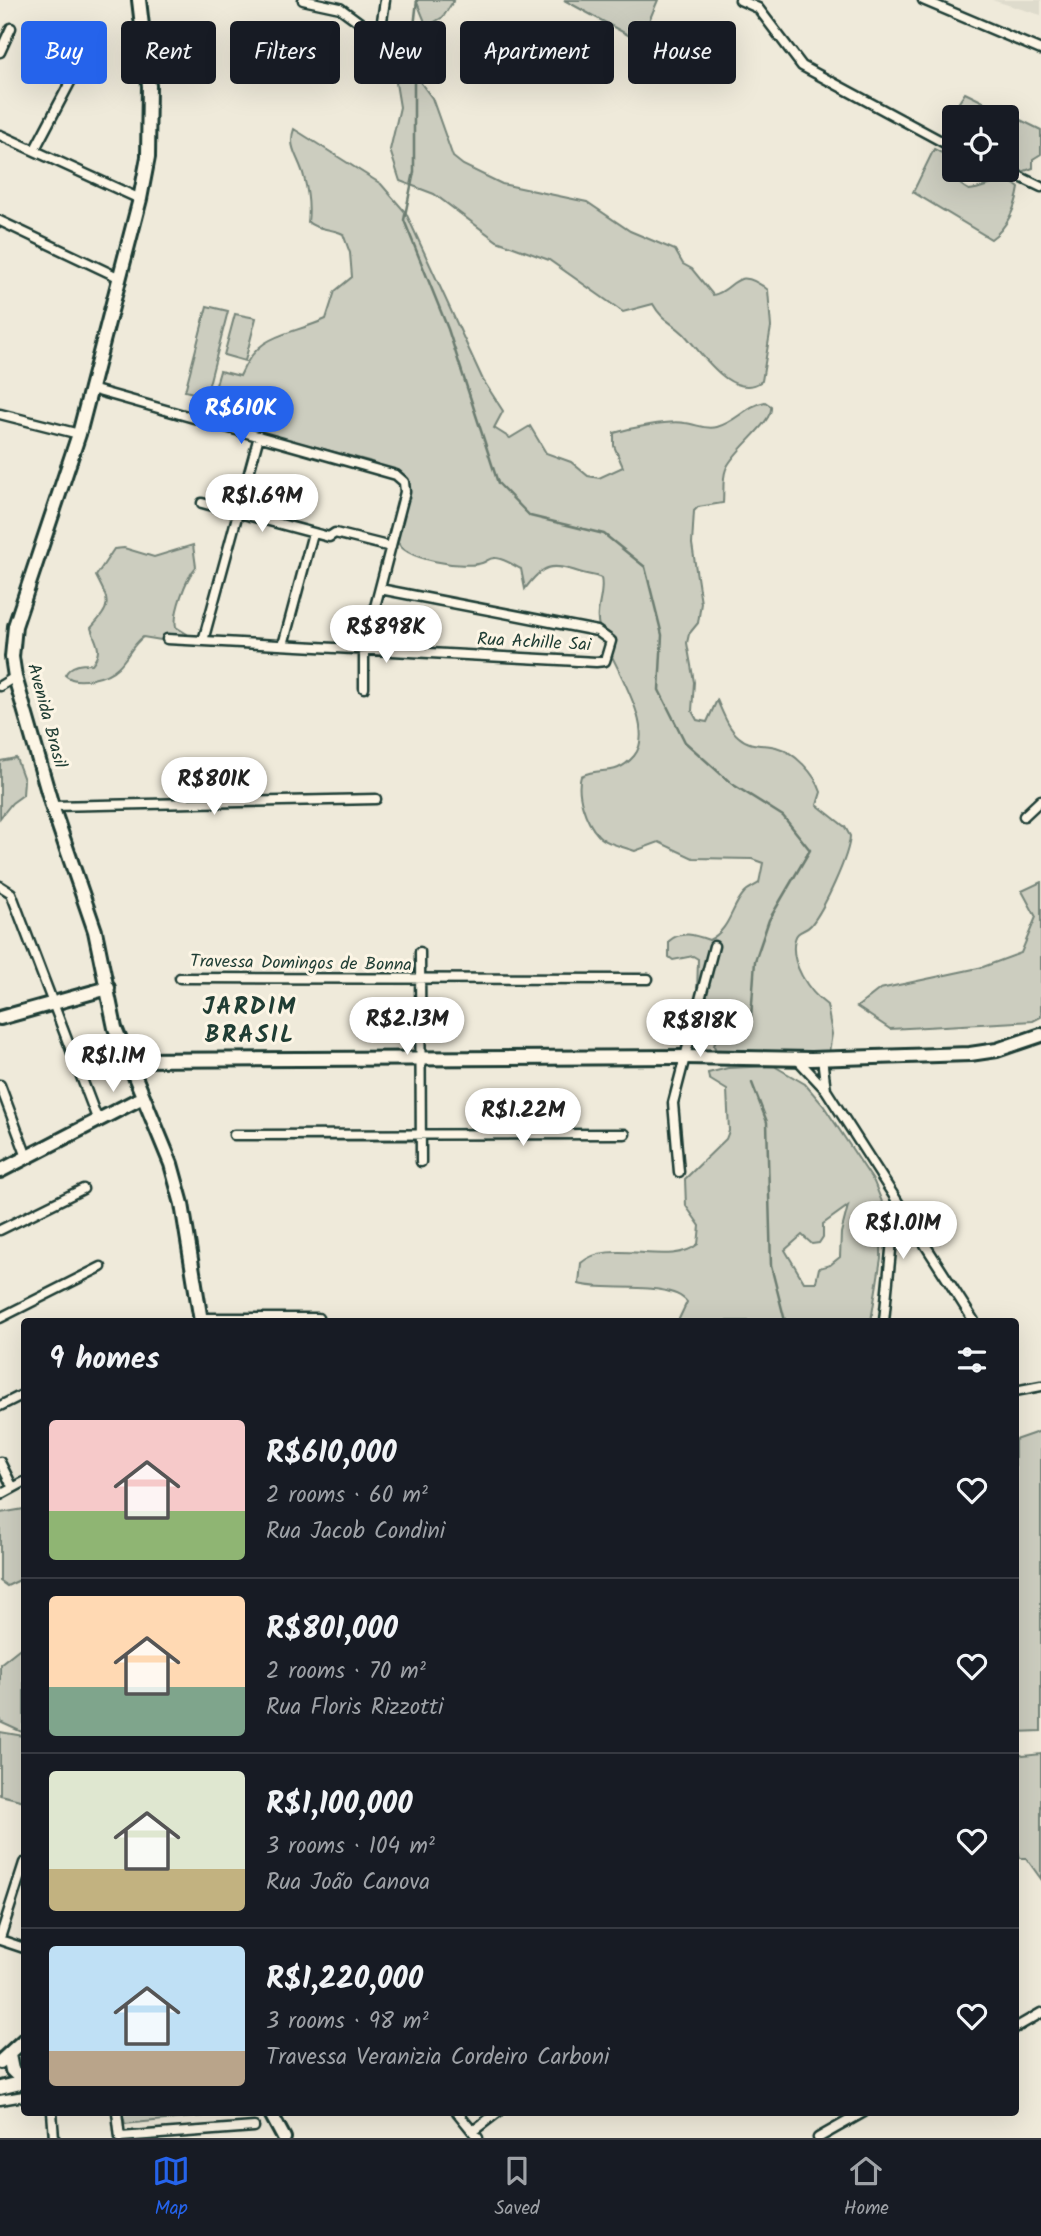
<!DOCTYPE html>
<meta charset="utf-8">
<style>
:root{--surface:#171b24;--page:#242831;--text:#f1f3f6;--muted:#9ea1a6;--line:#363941;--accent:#2563eb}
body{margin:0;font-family:Kalam,sans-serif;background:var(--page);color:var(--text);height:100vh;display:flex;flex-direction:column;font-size:26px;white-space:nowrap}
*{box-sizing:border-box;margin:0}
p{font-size:23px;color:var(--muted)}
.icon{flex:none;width:38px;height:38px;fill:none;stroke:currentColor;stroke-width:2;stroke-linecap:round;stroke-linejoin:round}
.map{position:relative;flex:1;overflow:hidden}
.drawer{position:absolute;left:21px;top:1318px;width:998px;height:798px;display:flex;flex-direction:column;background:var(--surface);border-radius:7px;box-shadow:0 7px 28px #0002}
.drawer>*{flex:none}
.hud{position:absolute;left:21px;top:21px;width:999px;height:63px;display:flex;gap:14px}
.buttons{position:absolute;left:942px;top:105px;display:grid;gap:14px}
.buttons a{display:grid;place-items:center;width:77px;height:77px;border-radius:7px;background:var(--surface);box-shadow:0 7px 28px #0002;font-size:35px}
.price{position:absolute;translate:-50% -60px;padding:0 16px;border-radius:24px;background:#fff;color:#222;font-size:23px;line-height:46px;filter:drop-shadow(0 2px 4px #0008)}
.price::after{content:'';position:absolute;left:50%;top:42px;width:21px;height:16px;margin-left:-10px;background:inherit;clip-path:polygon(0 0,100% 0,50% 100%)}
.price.current{background:var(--accent);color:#fff}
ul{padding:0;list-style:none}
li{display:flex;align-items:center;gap:21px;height:175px;padding:0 28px}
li+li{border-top:2px solid var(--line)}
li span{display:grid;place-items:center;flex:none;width:196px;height:140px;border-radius:7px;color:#555}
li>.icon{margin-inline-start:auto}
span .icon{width:84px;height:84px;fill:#fffc;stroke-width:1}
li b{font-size:30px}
h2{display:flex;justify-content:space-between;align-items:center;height:84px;padding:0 28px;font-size:30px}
.tag{padding:0 24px;border-radius:7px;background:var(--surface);box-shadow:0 7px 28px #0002;font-size:24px;line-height:63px}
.tag.current{background:var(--accent);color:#fff}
.menu{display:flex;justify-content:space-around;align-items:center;height:98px;border-top:2px solid var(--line);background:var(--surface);font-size:19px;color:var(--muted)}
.menu a{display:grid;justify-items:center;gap:4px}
.menu .current{color:var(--accent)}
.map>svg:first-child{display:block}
.built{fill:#dedbcc}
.green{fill:#cccdbf;stroke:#76857a;stroke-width:2;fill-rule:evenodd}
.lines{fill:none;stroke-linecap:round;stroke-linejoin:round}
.stream{stroke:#6c7d71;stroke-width:2.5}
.street-casing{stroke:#1f3d34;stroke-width:13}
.secondary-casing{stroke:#1f3d34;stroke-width:18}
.primary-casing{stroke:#1f3d34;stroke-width:18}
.street{stroke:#fcf5e5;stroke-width:8}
.secondary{stroke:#fcf5e5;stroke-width:12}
.primary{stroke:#fcf5e5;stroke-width:12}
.labels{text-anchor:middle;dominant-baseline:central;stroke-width:6;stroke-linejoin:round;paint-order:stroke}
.street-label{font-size:18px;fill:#1f3d34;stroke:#fcf5e5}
.district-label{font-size:24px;font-weight:bold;letter-spacing:2px;fill:#1f3d34;stroke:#fcf5e5}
</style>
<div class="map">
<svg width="1041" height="2138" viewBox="0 0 1041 2138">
<rect width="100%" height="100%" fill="#efeada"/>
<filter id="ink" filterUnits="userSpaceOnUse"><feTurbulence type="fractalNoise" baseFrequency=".0143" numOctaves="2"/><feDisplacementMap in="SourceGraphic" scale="14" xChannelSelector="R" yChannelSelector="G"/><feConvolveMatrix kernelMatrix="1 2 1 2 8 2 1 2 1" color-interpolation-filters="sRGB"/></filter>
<g filter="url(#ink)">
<path class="built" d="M992,0h49v15z"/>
<path class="green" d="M416,0h38l-11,17 -12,7 -6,-2z
M564,0h94l-12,28 -8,8 -10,-1z
M409,67l23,31 21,59 10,8 39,19 85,18 43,29 45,19 8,14 9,5 21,26c22,-4 22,-32 55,-5l3,37 -9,54c-30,21 -61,-29 -78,-47 -13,-13 -21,-12 -31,-30l-30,8 -74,-52 -52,-19 -63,-47 -34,-13 -10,-31 10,-43 -4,-24 7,-14z
M965,93l76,37v24l-8,5v9l-11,4 -16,-8v-47h-52v17l-11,-7z
M294,129l87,55 25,29 77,167 20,31 -9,17 16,10 20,-12 16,27 25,9 17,14 11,2 24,-11 -9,-21v-13c17,-5 54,-13 71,-10 11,1 20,7 32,4 19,-5 30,-22 48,-25l6,4c3,16 -38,44 -45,63 -4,10 -2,23 -3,34l-25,4 -4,4 -2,33 9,59 -3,20 -9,11 -2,9 7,39 -2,29 5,9 10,2 10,-22c6,13 11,28 22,37 11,10 24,7 37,10 19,5 39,27 45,45l-4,13 28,22 5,9c-1,20 -26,73 -39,89 -6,7 -14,5 -16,14 -6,24 14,53 32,66l5,29 -3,18 -8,4 -104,-3 -3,-7 3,-11 -17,-2 -4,-5 2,-69 -5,-3 -20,4 -4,-3v-16c12,-11 26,-6 40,-1 21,-10 22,-33 35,-47 3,-4 11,-7 15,-10l4,-20 -11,-4 -59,-1 -34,-16 -24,9c-11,-4 -29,-7 -37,-16 -13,-14 -22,-42 -17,-59 20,-10 34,2 53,-20 25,-29 -27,-99 -35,-130 -5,-15 6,-31 2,-48 -8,-4 -14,-3 -22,-6 -28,-9 -36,-8 -54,17l-4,-20c-8,-4 -16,-10 -25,-11 -7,-1 -8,3 -14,5 -17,6 -80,-3 -85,-23 -3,-16 6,-37 11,-53l-8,-13 -31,-13 -134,-35 -7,-8 -20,-5 12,-42 20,5c19,-45 46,-39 86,-57l9,-28 17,-14 -2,-24 -7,-19c-11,-6 -27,-4 -35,-12 2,-16 0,-30 -4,-45 -4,-18 -17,-29 -10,-48z
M934,149l10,5c2,17 10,28 25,36 19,-1 34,-17 50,-2 -3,19 -12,40 -28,51l-78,-47z
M207,306l21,5 -22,85 -21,-5z
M235,314l21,4 -11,43 -21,-6z
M193,545l3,22c-10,11 -23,46 -20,60l11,7v5l-26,1 -18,-3c-11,8 -15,21 -25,30 -11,11 -42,19 -53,8 6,-11 16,-11 27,-11 12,-14 3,-22 -1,-36 21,-23 19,-25 5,-52l18,-27 10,-1 30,9z
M16,758l8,22 -1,15 -11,8 -12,15v-57z
M1041,882v135l-8,4 -143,8 -33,-22 23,-18 103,-22 38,-14 15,-36 -14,-26z
M774,1066l31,18 18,21 51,77 8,20 -1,56 -10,63h-193l9,-19c-16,-22 -83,-10 -108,-18l2,-21c29,-26 89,5 117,-19l2,-18 -14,-20 -1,-27 41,-40 3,-8 -2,-41 -18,-11 -1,-6 20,-5zM848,1206l-7,27 -1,24 -10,8 -11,3 -3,14h-12l-19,-32 17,-15 10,9 7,-1 4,-6v-13z
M1041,1431v300l-26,1v-292z
M24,1509v69l-17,8 -7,-5v-68z
M24,1645v88l-24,-11v-58z
M0,1732l24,4v65l-24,-6z
M1015,1752l8,4 18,-2v125l-15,-21h-6l-5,-18z
M122,2112h123l-120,12z"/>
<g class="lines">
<path class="stream" d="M417,0l-3,27v145l-10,48 44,109 50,154 32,33 74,18 41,33 17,68 -3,55 26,52 47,42 51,32 27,34 -41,70 -14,41 -5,71
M752,1083l15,39 4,144 14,55"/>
<defs>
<path id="street" d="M303,0l37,8 34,25 7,-5 4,-28
M740,0l18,8 44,58 152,82
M923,0l118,50
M0,52l11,-24
M0,135l140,64
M35,149l40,-76
M961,170l13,8 12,-3 5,-5
M1006,170l35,17
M0,221l120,57
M91,389l305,86 8,7 1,10 -41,157v39
M0,414l79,20
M202,503l127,34 6,-4 56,14
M167,639l429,23 9,-1 6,-20 -14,-10 -217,-42
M203,641l56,-205
M283,645l30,-112
M0,686l15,-9
M52,806l324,-7
M1024,816l17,-16
M0,886l11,7 87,228
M420,952l1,210
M180,978l468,1
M822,1058l4,32
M797,1059l29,31 148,231
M0,1085l27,72
M234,1135l391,-1
M679,1172l-6,-69 41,-157
M0,1230l83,-41
M0,1318l101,-51
M200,1318h118
M884,1321l12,-121
M1015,1391l26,-5
M0,1406l24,-12
M0,1462l13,26
M0,1495l24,-13
M0,1938l24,-75
M0,1940l24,8
M1015,2028l26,-15
M0,2100l24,-4
M52,2112l2,26
M117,2112l3,26
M457,2112l21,26
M473,2131l25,-19
M120,2137l134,-10
M818,2138l46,-26"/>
<path id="secondary" d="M0,1018l108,-30
M129,1060l556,-3 126,2 159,-5 27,-4 44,-15
M0,1171l143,-74"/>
<path id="primary" d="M139,0l10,86 -1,71 -8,42 -61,235 -64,192 -3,31 3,20 37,129 43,125 20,97 56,136 11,40 19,117
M9,2055l3,15 12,12
M0,2062l24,-22
M0,2088l24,-6
M270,2112l14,26"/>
</defs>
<use href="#street" class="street-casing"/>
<use href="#secondary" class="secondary-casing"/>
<use href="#primary" class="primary-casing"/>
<use href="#street" class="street"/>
<use href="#secondary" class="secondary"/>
<use href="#primary" class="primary"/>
</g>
</g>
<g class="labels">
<g class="street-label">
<text transform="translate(534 643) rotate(3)">Rua Achille Sai</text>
<text transform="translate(46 716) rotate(75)">Avenida Brasil</text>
<text transform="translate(301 964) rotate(1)">Travessa Domingos de Bonna</text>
</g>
<g class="district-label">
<text x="250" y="1007">JARDIM<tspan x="250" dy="28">BRASIL</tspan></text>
</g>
</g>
</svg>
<div class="buttons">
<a><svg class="icon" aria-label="locate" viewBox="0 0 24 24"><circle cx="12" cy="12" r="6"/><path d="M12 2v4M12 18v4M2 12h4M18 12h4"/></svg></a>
</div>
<b class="price current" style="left:241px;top:446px">R$610K</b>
<b class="price" style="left:262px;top:534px">R$1.69M</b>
<b class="price" style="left:386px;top:665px">R$898K</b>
<b class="price" style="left:214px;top:817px">R$801K</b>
<b class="price" style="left:407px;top:1057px">R$2.13M</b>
<b class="price" style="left:700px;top:1059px">R$818K</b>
<b class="price" style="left:113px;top:1094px">R$1.1M</b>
<b class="price" style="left:523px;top:1148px">R$1.22M</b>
<b class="price" style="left:903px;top:1261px">R$1.01M</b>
<div class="hud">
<a class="tag current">Buy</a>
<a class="tag">Rent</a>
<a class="tag">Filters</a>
<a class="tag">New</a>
<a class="tag">Apartment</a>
<a class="tag">House</a>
</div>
<section class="drawer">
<h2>9 homes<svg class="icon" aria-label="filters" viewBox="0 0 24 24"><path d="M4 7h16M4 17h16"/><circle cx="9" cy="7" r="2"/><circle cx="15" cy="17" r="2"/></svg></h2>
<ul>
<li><span style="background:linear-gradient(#f6c9c9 65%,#8fb573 0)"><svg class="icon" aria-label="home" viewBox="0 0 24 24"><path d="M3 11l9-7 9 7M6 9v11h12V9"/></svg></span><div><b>R$610,000</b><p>2 rooms · 60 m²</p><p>Rua Jacob Condini</p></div><svg class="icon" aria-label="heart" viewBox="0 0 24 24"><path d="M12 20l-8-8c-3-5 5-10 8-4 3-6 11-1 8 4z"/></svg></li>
<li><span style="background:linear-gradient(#ffd9b3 65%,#7fa58c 0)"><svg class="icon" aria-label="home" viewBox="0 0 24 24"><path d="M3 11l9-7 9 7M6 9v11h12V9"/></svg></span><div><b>R$801,000</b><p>2 rooms · 70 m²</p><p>Rua Floris Rizzotti</p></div><svg class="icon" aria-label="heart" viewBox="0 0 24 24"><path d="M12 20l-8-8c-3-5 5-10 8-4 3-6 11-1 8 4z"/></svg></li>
<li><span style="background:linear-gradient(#dfe7d0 70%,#c2b280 0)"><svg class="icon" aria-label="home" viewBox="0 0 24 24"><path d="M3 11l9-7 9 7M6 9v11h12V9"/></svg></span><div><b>R$1,100,000</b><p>3 rooms · 104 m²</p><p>Rua João Canova</p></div><svg class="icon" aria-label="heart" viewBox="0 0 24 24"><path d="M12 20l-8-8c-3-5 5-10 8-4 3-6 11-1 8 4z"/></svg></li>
<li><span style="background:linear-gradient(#bfe0f5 75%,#b9a48a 0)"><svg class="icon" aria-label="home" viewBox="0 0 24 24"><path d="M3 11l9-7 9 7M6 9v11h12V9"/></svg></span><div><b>R$1,220,000</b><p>3 rooms · 98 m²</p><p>Travessa Veranizia Cordeiro Carboni</p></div><svg class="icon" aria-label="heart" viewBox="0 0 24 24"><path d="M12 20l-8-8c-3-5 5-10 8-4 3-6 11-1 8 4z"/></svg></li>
</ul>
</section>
</div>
<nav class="menu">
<a class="current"><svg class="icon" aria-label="map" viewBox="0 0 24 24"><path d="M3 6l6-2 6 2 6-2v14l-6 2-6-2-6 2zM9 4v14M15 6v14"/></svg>Map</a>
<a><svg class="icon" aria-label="saved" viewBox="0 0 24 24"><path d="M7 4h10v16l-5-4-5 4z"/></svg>Saved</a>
<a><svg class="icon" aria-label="home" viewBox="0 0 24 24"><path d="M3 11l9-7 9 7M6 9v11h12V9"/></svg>Home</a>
</nav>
